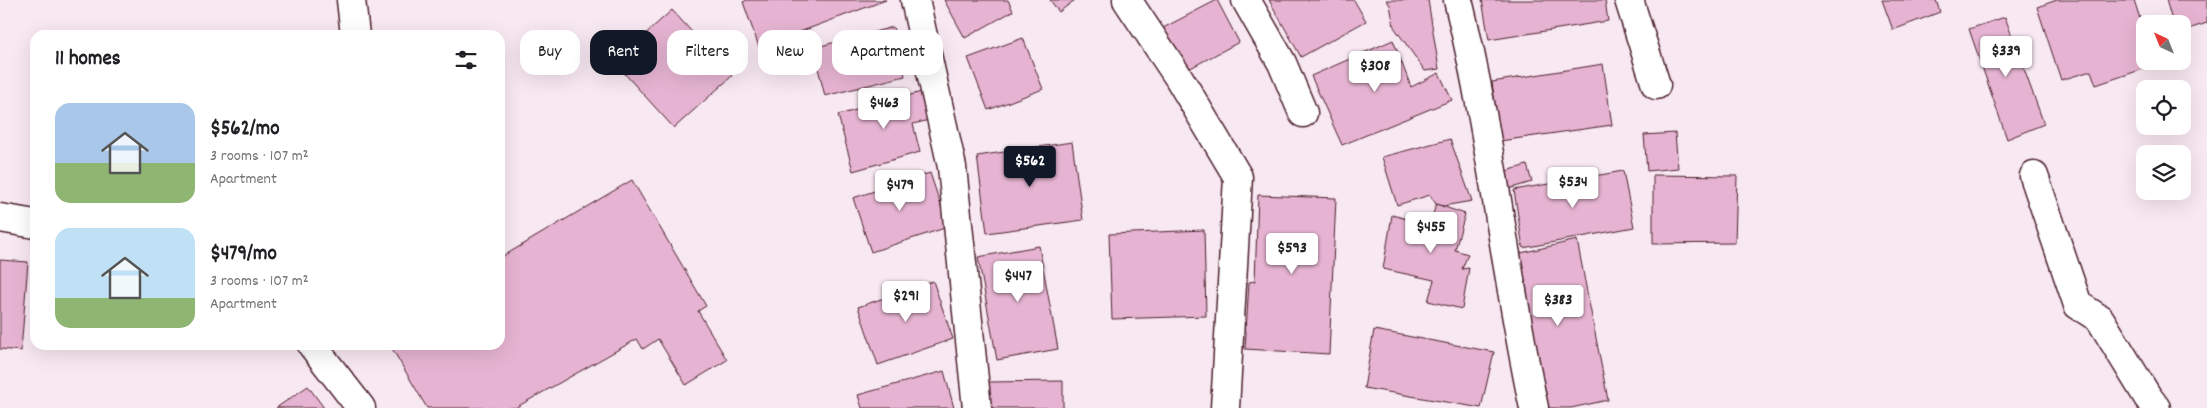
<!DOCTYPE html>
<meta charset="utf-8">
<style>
:root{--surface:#fff;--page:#f6f6f6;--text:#202124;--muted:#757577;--accent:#111827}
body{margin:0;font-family:Dekko,sans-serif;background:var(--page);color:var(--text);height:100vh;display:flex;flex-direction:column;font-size:19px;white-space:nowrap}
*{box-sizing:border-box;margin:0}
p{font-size:16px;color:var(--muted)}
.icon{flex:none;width:28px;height:28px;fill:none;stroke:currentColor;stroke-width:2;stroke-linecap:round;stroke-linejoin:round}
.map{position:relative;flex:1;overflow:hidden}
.sheet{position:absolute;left:30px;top:30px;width:475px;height:320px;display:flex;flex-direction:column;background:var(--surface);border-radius:15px;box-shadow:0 5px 20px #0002}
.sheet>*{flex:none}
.guide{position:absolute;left:520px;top:30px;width:475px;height:45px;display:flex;gap:10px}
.needle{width:32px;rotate:317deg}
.buttons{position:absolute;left:2136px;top:15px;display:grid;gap:10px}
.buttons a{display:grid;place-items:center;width:55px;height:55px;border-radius:10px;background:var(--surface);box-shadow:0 5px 20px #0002;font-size:25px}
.price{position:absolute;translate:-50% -42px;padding:0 11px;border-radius:5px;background:#fff;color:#222;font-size:16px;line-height:32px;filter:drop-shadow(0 1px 2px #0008)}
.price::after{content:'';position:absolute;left:50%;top:30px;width:15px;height:11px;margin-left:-8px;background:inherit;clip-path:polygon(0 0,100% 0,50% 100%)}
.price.on{background:var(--accent);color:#fff}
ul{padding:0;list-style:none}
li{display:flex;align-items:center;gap:15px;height:125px;padding:0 25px}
li span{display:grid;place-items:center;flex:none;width:140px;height:100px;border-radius:15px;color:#555}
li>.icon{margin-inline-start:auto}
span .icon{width:60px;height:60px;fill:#fffc;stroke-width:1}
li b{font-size:21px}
h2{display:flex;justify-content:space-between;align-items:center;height:60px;padding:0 25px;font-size:21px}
.tag{padding:0 18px;border-radius:15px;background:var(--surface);box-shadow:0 5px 20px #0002;font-size:18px;line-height:45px}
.tag.on{background:var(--accent);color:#fff}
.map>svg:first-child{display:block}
.building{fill:#e6b4d2;stroke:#4a1f2b}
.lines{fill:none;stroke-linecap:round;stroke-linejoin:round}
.minor-casing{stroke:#4a1f2b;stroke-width:31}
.minor{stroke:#fff;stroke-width:28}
</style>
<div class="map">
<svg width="2207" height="408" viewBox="0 0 2207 408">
<rect width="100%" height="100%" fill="#f8e8f2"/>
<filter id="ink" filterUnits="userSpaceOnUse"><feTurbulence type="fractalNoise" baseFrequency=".02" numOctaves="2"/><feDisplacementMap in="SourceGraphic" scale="10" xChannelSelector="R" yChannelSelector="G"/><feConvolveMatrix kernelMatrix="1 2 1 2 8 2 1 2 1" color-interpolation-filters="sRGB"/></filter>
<g filter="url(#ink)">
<path class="building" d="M747,0h139l-127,47 -16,-45z
M944,0h64l5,11 -48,27z
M1050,0h25l-16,12z
M1217,0l22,42 -54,29 -22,-43z
M1269,0h85l12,21 -65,36z
M1386,0h42l11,69 -14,2 -31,-44 -4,-22z
M1482,0h123l3,21 -119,19z
M1882,0h54l4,12 -47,18z
M2057,0h77l11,34v27h9l1,4 -59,20 -5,-14 -30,9 -24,-73z
M2166,0h41v23l-25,8v-7h-9z
M672,10l60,66 -58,52 -60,-66z
M2005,17l39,107 -37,15 -38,-110z
M893,27l12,49 -80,20 -12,-48z
M1023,38l20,51 -55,21 -20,-52z
M1393,40l18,47 28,-14 13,27 -110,45 -31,-69z
M1603,64l9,61 -112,16 -8,-59z
M925,91l8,28 -20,5 7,28 -67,19 -15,-56z
M1675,133l3,35 -31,3 -3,-36z
M1450,139l22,62 -29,5 -7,-2 -6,-9 -33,10 -15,-48z
M1072,142l11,78 -96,13 -10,-77z
M1527,165l5,17 -24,7 -5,-17z
M1623,171l11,56 -111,21 -9,-58z
M930,173l18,54 -77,25 -18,-54z
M1653,175l84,1 -2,67 -82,1z
M632,180l74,126 -8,5 29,49 -41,25 -28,-46 -15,10 -6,-10 -122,69h-88l-37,-63h110v-87z
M1258,195l78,3 -7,156 -84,-5 4,-67 6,-1z
M1436,204l29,10 -10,36 13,4 -6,15 7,-1 -7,41 -34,-8 6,-21 -51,-11 9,-54 38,10z
M1204,230l2,86 -94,3 -3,-85z
M1577,240l31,160 -37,8h-34l-29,-152z
M1039,246l19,103 -61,11 -19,-103z
M0,260l28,2 -7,89 -21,-2z
M933,281l20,58 -75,26 -20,-58z
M1374,330l120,22 -13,56 -117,-20z
M944,371l10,37h-92l-4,-13z
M1063,381v27h-75v-26z
M308,386l16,22h-48z"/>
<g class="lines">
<defs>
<path id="minor" d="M351,0l4,35
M915,0l37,167 25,241
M1127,0l52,78 59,99 -13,231
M1246,0l36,63 21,50
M1458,0c33,134 47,273 76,408
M1629,0l27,85
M2034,176l44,129 22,14 47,77 9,12
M0,218l35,6
M312,345l49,63"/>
</defs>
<use href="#minor" class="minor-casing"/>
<use href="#minor" class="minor"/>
</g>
</g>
</svg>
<div class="buttons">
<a><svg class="needle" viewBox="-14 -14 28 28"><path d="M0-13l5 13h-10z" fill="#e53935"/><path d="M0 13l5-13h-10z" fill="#757577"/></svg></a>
<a><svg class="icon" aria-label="locate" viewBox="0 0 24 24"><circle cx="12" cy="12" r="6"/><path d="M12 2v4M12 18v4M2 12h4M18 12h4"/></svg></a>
<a><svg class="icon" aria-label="layers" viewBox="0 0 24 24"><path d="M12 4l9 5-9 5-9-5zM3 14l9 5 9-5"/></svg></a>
</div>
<b class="price" style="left:2006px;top:78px">$339</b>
<b class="price" style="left:1375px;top:93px">$308</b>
<b class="price" style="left:884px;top:130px">$463</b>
<b class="price on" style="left:1030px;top:188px">$562</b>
<b class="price" style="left:1573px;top:209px">$534</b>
<b class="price" style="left:900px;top:212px">$479</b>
<b class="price" style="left:1431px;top:254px">$455</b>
<b class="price" style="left:1292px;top:275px">$593</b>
<b class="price" style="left:1018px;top:303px">$447</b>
<b class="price" style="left:906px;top:323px">$291</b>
<b class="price" style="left:1558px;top:327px">$383</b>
<div class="guide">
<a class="tag">Buy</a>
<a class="tag on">Rent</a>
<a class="tag">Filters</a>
<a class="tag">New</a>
<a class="tag">Apartment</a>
</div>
<section class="sheet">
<h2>11 homes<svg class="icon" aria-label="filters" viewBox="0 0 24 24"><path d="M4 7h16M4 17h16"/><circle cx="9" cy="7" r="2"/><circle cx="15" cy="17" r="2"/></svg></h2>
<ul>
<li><span style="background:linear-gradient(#a9c7e8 60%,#8fb573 0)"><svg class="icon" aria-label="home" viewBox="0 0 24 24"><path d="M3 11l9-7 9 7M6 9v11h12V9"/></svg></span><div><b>$562/mo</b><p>3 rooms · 107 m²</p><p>Apartment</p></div></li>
<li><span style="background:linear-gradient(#bfe0f5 70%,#8fb573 0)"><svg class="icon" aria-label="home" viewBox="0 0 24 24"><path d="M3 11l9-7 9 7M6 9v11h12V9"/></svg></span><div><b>$479/mo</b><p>3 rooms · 107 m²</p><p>Apartment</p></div></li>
</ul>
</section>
</div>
